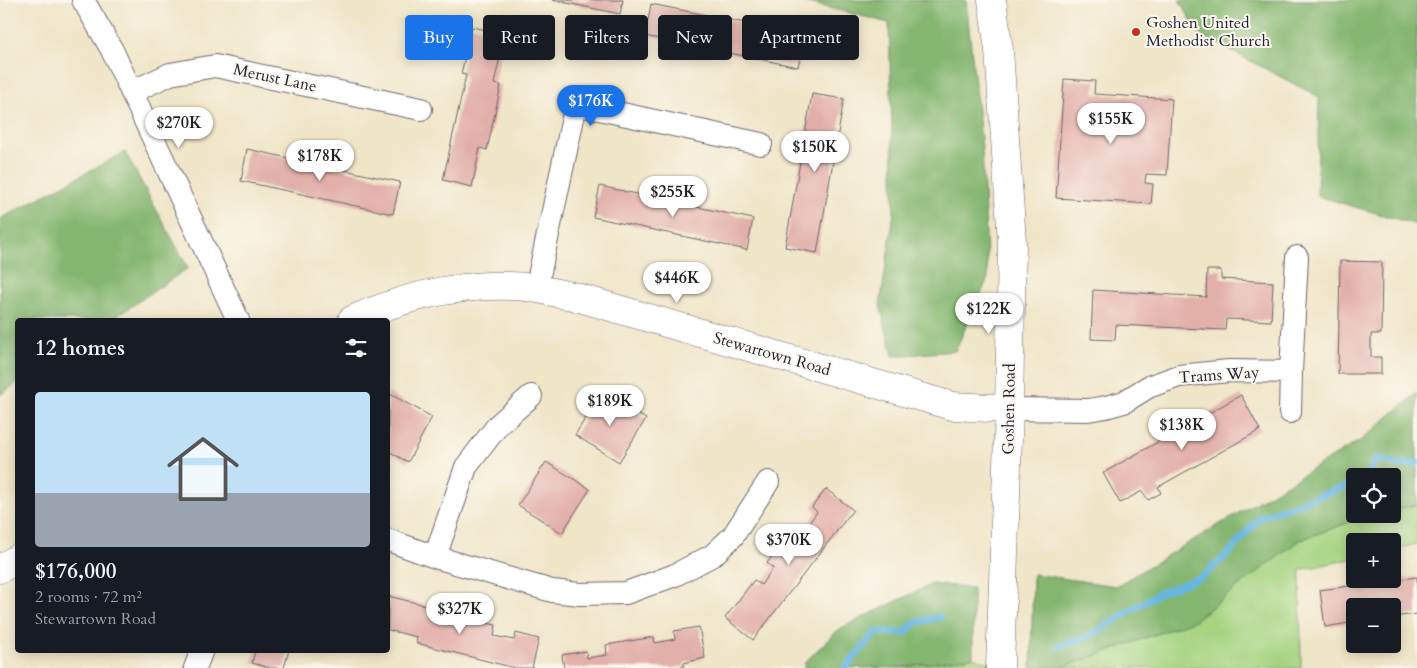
<!DOCTYPE html>
<meta charset="utf-8">
<style>
:root{--surface:#171b24;--page:#242831;--text:#f1f3f6;--muted:#9ea1a6;--accent:#1a73e8}
body{margin:0;font-family:Cardo,serif;background:var(--page);color:var(--text);height:100vh;display:flex;flex-direction:column;font-size:19px;white-space:nowrap}
*{box-sizing:border-box;margin:0}
p{font-size:16px;color:var(--muted)}
.icon{flex:none;width:28px;height:28px;fill:none;stroke:currentColor;stroke-width:2;stroke-linecap:round;stroke-linejoin:round}
.map{position:relative;flex:1;overflow:hidden}
.panel{position:absolute;left:15px;top:318px;width:375px;height:335px;display:flex;flex-direction:column;background:var(--surface);border-radius:5px;box-shadow:0 2px 12px #0003}
.panel>*{flex:none}
.top-card{position:absolute;left:405px;top:15px;width:475px;height:45px;display:flex;gap:10px}
.controls{position:absolute;left:1346px;top:468px;display:grid;gap:10px}
.controls a{display:grid;place-items:center;width:55px;height:55px;border-radius:5px;background:var(--surface);box-shadow:0 2px 12px #0003;font-size:25px}
.price{position:absolute;translate:-50% -42px;padding:0 11px;border-radius:18px;background:#fff;color:#222;font-size:16px;line-height:32px;filter:drop-shadow(0 1px 2px #0008)}
.price::after{content:'';position:absolute;left:50%;top:30px;width:15px;height:11px;margin-left:-8px;background:inherit;clip-path:polygon(0 0,100% 0,50% 100%)}
.price.current{background:var(--accent);color:#fff}
ul{padding:0;list-style:none}
li{display:grid;align-content:center;gap:10px;height:265px;padding:0 20px}
li span{display:grid;place-items:center;height:155px;border-radius:5px;color:#555}
li>.icon{margin-inline-start:auto}
span .icon{width:90px;height:90px;fill:#fffc;stroke-width:1}
li b{font-size:21px}
h2{display:flex;justify-content:space-between;align-items:center;height:60px;padding:0 20px;font-size:21px}
.tag{padding:0 18px;border-radius:5px;background:var(--surface);box-shadow:0 2px 12px #0003;font-size:18px;line-height:45px}
.tag.current{background:var(--accent);color:#fff}
.map>svg:first-child{display:block}
.green{fill:#a6d481;stroke:#647b5e}
.forest{fill:#84b66f;stroke:#536c55}
.lines{fill:none;stroke-linecap:round;stroke-linejoin:round}
.stream{stroke:#66b6e1;stroke-width:7}
.building{fill:#e2afa9}
.street-casing{stroke:#6a666c;stroke-width:24}
.secondary-casing{stroke:#6a666c;stroke-width:29}
.street{stroke:#fff;stroke-width:22}
.secondary{stroke:#fff;stroke-width:28}
.poi-dot{fill:#c8321e;stroke:#fbf7ec;stroke-width:2}
.labels{text-anchor:middle;dominant-baseline:central;stroke-width:4;stroke-linejoin:round;paint-order:stroke}
.poi-label{font-size:16px;fill:#22223b;stroke:#fbf7ec;text-anchor:start}
.street-label{font-size:16px;fill:#22223b;stroke:#fbf7ec}
</style>
<div class="map">
<svg width="1417" height="668" viewBox="0 0 1417 668">
<rect width="100%" height="100%" fill="#fbf7ec"/>
<filter id="ink" filterUnits="userSpaceOnUse"><feTurbulence type="fractalNoise" baseFrequency=".02" numOctaves="2"/><feDisplacementMap in="SourceGraphic" scale="10" xChannelSelector="R" yChannelSelector="G"/><feConvolveMatrix kernelMatrix="1 2 1 2 8 2 1 2 1" color-interpolation-filters="sRGB"/></filter>
<filter id="wash" filterUnits="userSpaceOnUse"><feTurbulence type="fractalNoise" baseFrequency=".0096" numOctaves="4" result="noise"/><feDisplacementMap in="SourceGraphic" scale="20" xChannelSelector="R" yChannelSelector="G"/><feGaussianBlur stdDeviation="1.12" result="paint"/><feColorMatrix in="noise" values="0 0 0 0 0 0 0 0 0 0 0 0 0 0 0 0 0 1.4 0 .05"/><feComposite in="paint" operator="in"/></filter>
<g filter="url(#wash)">
<rect width="100%" height="100%" fill="#efe5c7"/>
<path class="green" d="M1417,505v39l-24,6 -1,-9h-37v17l-55,12 1,98h-240l132,-47 107,-81 72,-26h20l1,-5z
M973,657l29,11h-105l1,-1z"/>
<path class="forest" d="M797,0h169l16,148 6,130 -33,73 -62,5 -13,-51 14,-92 -5,-190z
M1179,0h238v225l-100,-29 2,-99 -120,-63z
M125,152l63,116 -77,52h-93l-1,63 -17,12v-176z
M1417,393v112l-24,4 -1,-33h-37v38h17l-72,26 -107,81 -132,47h-30l2,-94 83,12 245,-146z
M932,584l41,4v69l-76,11h-93l1,-6 34,-33z"/>
<g class="lines">
<path class="stream" d="M1368,476l8,-18 23,7 18,-2
M1059,647l32,-12 68,-42 43,-16 26,-23 32,-37 95,-34
M845,668l31,-36 28,1 13,-11 23,-5"/>
</g>
<g id="blocks">
<path class="building" d="M552,0h71l-3,14z
M651,4l154,31 -7,32 -153,-31z
M472,27l33,7 -11,50 7,1 -14,65 -7,-2 -8,39 -29,-7 23,-105 -5,-1z
M1064,79l31,2 -1,13 78,5 -5,76 -21,-1 -1,9 8,1 -2,20 -95,-6z
M812,94l32,5 -27,154 -32,-6z
M247,149l153,33 -7,32 -152,-33z
M600,186l153,33 -6,31 -154,-33z
M1340,261l42,1 -1,72h-10v23h10v17h-43z
M1207,270h14v9l52,3 -2,39 -45,-2 -1,11 -109,-5 -1,15 -24,-1 2,-49 113,7z
M602,392l44,27 -27,43 -44,-27z
M388,393l44,24 -24,45 -20,-11z
M1241,395l19,35 -102,57 3,6 -13,7 -6,-9 -22,12 -17,-30z
M546,462l44,27 -28,44 -44,-28z
M826,489l27,21 -100,130 -28,-22 29,-38 7,5 12,-17 -6,-5 30,-39 7,6 13,-18 -5,-5z
M1417,577v37l-25,3v-11h-37v16l-30,5 -5,-37z
M388,596l41,10 -2,10 21,5 1,-6 47,10 -2,11 20,4 2,-7 23,6 -7,29h-17l-99,-25 1,-6 -29,-7z
M699,627l6,31 -21,5v3l-12,2h-108l-2,-13 24,-4 1,7 20,-3 -1,-10 48,-8 1,6 20,-4 -1,-8z
M255,650h34l-5,18h-14l-18,-5z"/>
</g>
</g>
<g filter="url(#ink)">
<use href="#blocks" fill-opacity="0" stroke="#6a666c" stroke-width="1"/>
<g class="lines">
<defs>
<path id="street" d="M83,0l29,50 126,270
M132,92l38,-18 45,-8 206,43
M536,290l40,-186 185,40
M1009,409l79,1 18,-3 18,-5 24,-15 31,-11 50,-5 62,1 6,-115
M1290,412l1,-40
M388,540l47,17 117,34 28,3 46,-1 49,-18 38,-20 20,-19 35,-54
M435,557l31,-90 32,-42 33,-29
M195,668l7,-18"/>
<path id="secondary" d="M992,0l7,50 13,192 -3,167 -9,259
M352,320c51,-23 104,-36 160,-34 20,0 41,7 61,10l379,110 57,3
M0,569l18,-11"/>
</defs>
<use href="#street" class="street-casing"/>
<use href="#secondary" class="secondary-casing"/>
<use href="#street" class="street"/>
<use href="#secondary" class="secondary"/>
</g>
</g>
<circle class="poi-dot" cx="1136" cy="32" r="5"/>
<g class="labels">
<g class="poi-label">
<text x="1146" y="23">Goshen United<tspan x="1146" dy="18">Methodist Church</tspan></text>
</g>
<g class="street-label">
<text transform="translate(275 78) rotate(12)">Merust Lane</text>
<text transform="translate(772 354) rotate(16)">Stewartown Road</text>
<text transform="translate(1219 375) rotate(-4)">Trams Way</text>
<text transform="translate(1009 409) rotate(-89)">Goshen Road</text>
</g>
</g>
</svg>
<div class="controls">
<a><svg class="icon" aria-label="locate" viewBox="0 0 24 24"><circle cx="12" cy="12" r="6"/><path d="M12 2v4M12 18v4M2 12h4M18 12h4"/></svg></a>
<a>+</a>
<a>−</a>
</div>
<b class="price current" style="left:591px;top:127px">$176K</b>
<b class="price" style="left:1111px;top:145px">$155K</b>
<b class="price" style="left:179px;top:149px">$270K</b>
<b class="price" style="left:815px;top:173px">$150K</b>
<b class="price" style="left:320px;top:182px">$178K</b>
<b class="price" style="left:673px;top:218px">$255K</b>
<b class="price" style="left:677px;top:304px">$446K</b>
<b class="price" style="left:989px;top:335px">$122K</b>
<b class="price" style="left:610px;top:427px">$189K</b>
<b class="price" style="left:1182px;top:451px">$138K</b>
<b class="price" style="left:789px;top:566px">$370K</b>
<b class="price" style="left:460px;top:635px">$327K</b>
<div class="top-card">
<a class="tag current">Buy</a>
<a class="tag">Rent</a>
<a class="tag">Filters</a>
<a class="tag">New</a>
<a class="tag">Apartment</a>
</div>
<section class="panel">
<h2>12 homes<svg class="icon" aria-label="filters" viewBox="0 0 24 24"><path d="M4 7h16M4 17h16"/><circle cx="9" cy="7" r="2"/><circle cx="15" cy="17" r="2"/></svg></h2>
<ul>
<li><span style="background:linear-gradient(#bfe0f5 65%,#9aa5b1 0)"><svg class="icon" aria-label="home" viewBox="0 0 24 24"><path d="M3 11l9-7 9 7M6 9v11h12V9"/></svg></span><div><b>$176,000</b><p>2 rooms · 72 m²</p><p>Stewartown Road</p></div></li>
</ul>
</section>
</div>
